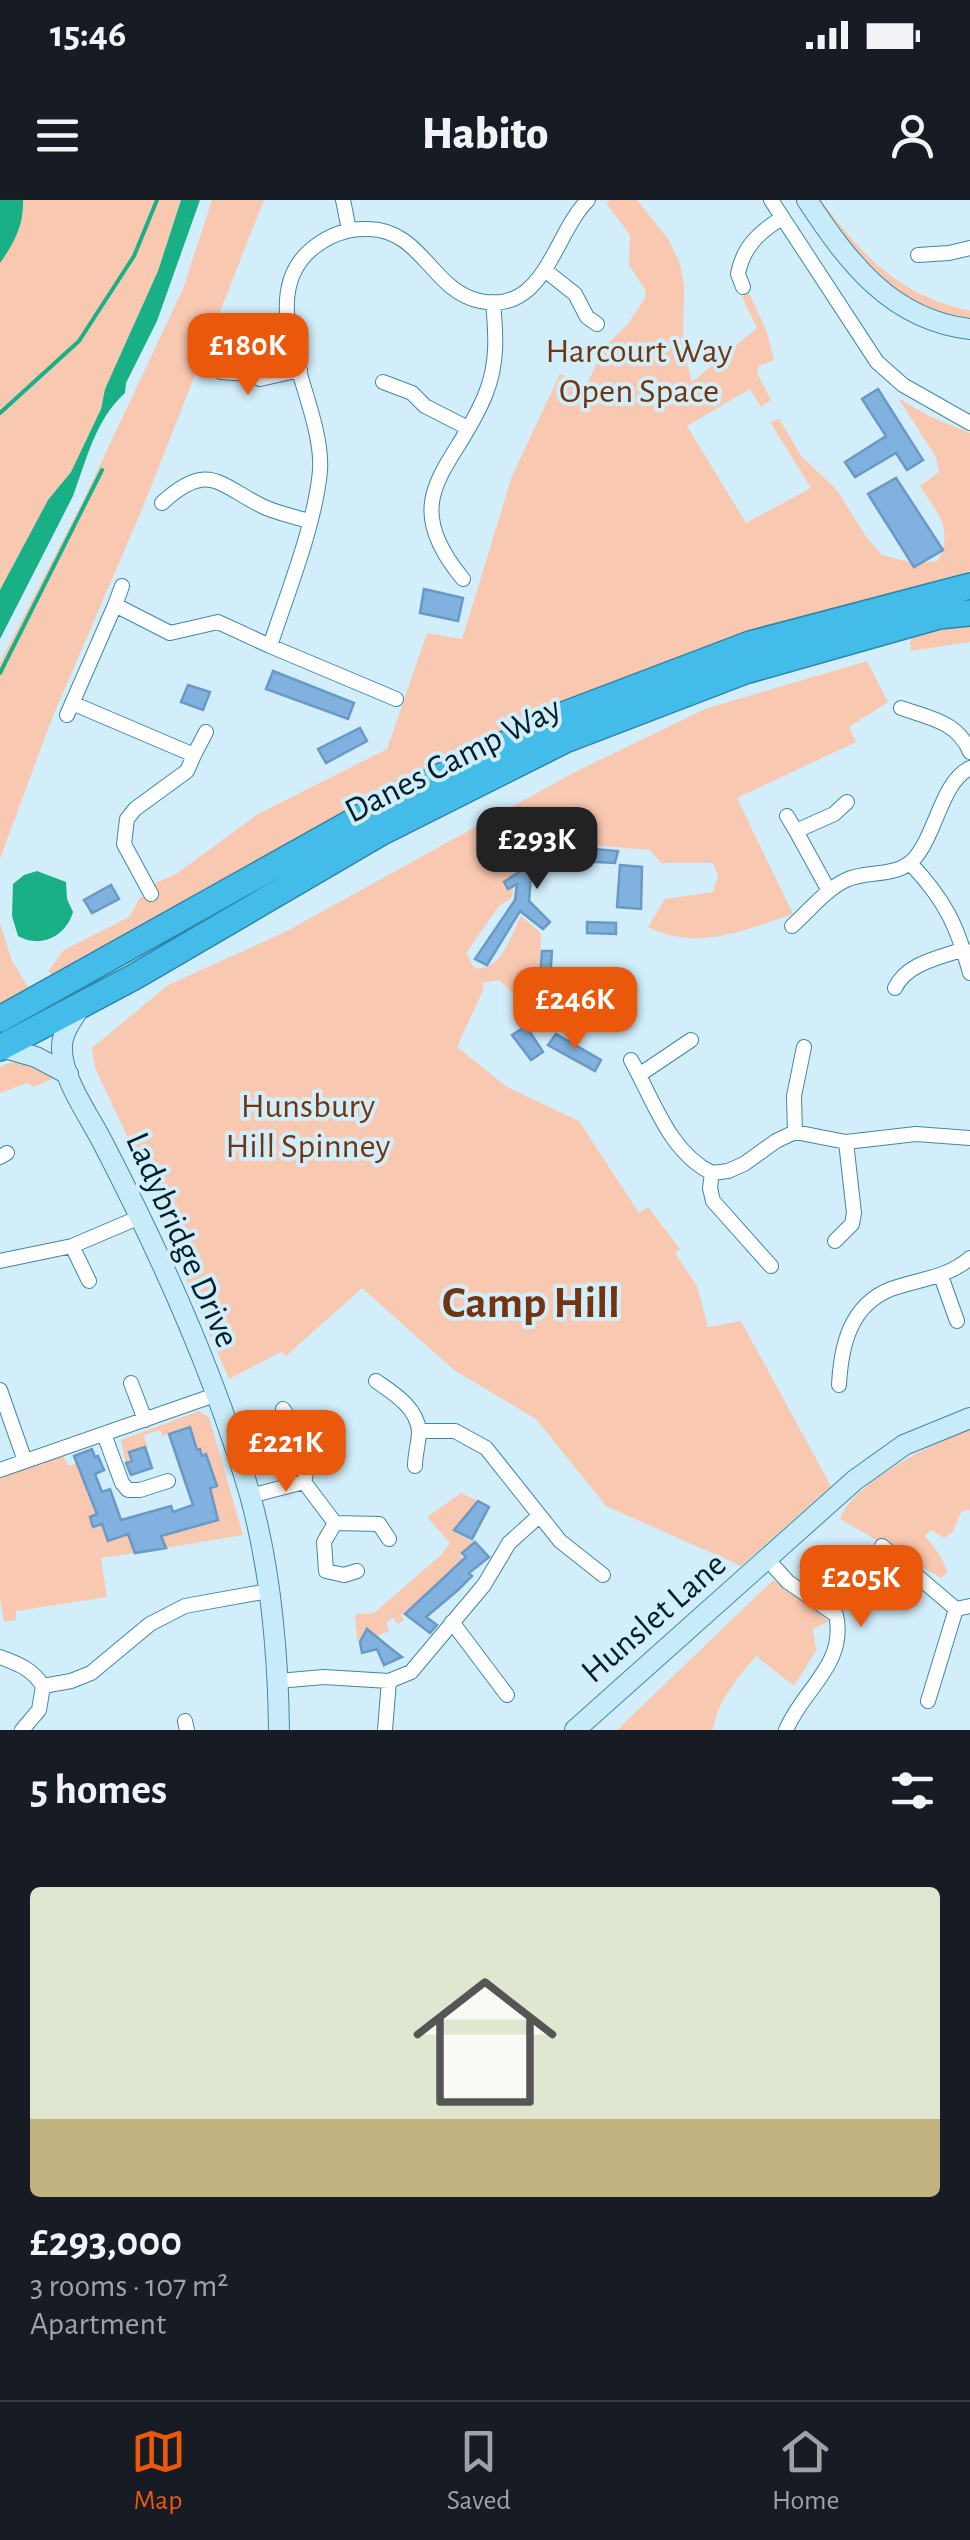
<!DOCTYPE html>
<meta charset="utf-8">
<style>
:root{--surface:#171b24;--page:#20242c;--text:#f1f3f6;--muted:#9ea1a6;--line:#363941;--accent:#ea580c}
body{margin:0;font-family:"Alegreya Sans",sans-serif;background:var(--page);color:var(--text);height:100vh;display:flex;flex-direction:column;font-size:38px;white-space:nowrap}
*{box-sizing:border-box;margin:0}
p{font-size:32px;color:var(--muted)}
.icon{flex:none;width:55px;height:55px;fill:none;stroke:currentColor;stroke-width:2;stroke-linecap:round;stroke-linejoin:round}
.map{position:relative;height:1530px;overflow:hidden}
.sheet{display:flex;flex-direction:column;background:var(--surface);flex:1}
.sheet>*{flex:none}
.price{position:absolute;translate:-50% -85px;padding:0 22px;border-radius:20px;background:var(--accent);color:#fff;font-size:32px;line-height:65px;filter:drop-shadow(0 2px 5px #0008)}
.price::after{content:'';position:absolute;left:50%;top:60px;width:30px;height:22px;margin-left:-15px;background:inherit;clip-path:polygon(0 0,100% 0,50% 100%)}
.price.selected{background:#222;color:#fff}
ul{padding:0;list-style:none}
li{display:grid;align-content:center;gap:20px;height:530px;padding:0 30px}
li span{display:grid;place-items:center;height:310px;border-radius:10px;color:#555}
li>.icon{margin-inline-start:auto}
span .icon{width:180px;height:180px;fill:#fffc;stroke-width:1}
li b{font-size:42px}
h2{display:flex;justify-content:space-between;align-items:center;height:120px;padding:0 30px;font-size:42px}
.status{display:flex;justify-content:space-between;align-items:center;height:70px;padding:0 50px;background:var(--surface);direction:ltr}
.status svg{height:28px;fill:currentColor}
header{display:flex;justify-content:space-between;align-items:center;height:130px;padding:0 30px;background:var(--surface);font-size:45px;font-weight:800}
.dock{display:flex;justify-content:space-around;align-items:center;height:140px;border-top:2px solid var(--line);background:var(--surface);font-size:28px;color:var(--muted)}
.dock a{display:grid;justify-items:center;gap:5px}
.dock .selected{color:var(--accent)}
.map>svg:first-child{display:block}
.green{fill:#f9c8b1}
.water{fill:#19b085}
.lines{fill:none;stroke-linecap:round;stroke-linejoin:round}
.stream{stroke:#19b085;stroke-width:4}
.building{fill:#81b2df;stroke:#6999c5;stroke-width:2.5}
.street-casing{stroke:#4088a5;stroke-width:16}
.secondary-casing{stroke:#4088a5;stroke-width:22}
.highway-casing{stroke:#2d85a7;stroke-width:28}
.street{stroke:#fff;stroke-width:14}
.secondary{stroke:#c7ebf8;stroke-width:20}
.highway{stroke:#44bce9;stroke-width:25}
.labels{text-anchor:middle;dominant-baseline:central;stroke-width:8;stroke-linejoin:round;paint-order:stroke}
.park-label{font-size:35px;fill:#723511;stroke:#d2eefa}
.street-label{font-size:35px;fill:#02202c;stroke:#d2eefa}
.district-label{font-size:45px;font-weight:bold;fill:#73340f;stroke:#d2eefa}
</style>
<div class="status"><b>15:46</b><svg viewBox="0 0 49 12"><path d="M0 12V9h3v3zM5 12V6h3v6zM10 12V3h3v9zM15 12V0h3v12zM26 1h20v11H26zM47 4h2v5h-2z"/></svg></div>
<header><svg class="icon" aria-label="menu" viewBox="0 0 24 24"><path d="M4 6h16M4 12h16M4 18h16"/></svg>Habito<svg class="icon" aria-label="person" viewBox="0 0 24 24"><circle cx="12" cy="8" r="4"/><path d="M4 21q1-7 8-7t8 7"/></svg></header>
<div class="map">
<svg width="970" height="1530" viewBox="0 0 970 1530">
<rect width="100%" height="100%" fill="#d2eefa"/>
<path class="green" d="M23,0h158l-23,71 -53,118 -4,20 -30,63 -23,28 -48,90v-327l23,-50z
M212,0h52l-121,307 -92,214 -51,138v-197l81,-157 102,-216z
M610,0h27l32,40 11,24 4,22 -1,61 9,35 65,-54 -15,-31 7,-4 18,39 7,28 -15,6 -2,7 14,27 -10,7 -11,-18 -63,37 59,97 65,-35 -41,-66 9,-3 23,38 34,32 31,49 15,17 31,8 25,-2c16,-35 0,-46 -18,-75l19,-14 -3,-15 -38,-59 31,18 41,17v138l-221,62 -696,343 -5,-5 16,-21 65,-33 11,-19 14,-9 -1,-5 23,-10 82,-60 129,-65 40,-116 35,6 50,-163 48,-102 27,10 17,-37 24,-23 18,-28 -1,-7 -16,-24 1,-30 -24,-32z
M816,0h5c42,57 78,95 149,111v11c-82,-20 -106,-57 -154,-122z
M970,426v16l-59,9 -1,-9 6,-9z
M867,461l21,41 -39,25 7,15 -119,56 56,116c-48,16 -96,38 -145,13l17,-28 48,-7 5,-16 -5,-13h-52l-11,-13 -94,-8 -40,27 -4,28 -13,9 -33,47 8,15c28,3 35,-29 47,-52l20,17 -3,74h-10l-29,-27 -17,3 2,5 -27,59 50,40 72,34 60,92 9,-6 32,42 -5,4 22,33 11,41 33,-6 90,165 -90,80 -135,-60 -70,-87 -82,-49 -92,-82 -76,68 -5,-4 -52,27 -70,-161 4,-6 -68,-144 -3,-20 76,-63 117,-53 290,-160 130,-63z
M0,723l12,38 17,27 -29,15z
M9,863c17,0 35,1 45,15l-20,9 -7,-4 -27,10v-26z
M199,1211l10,6 34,118 -77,13 -5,-12 31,-16 4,7 22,-7 -8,-32 7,-3 -4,-11 -5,1 -2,-20 -4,1 -2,-7 -3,1 -8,-23 -27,9 -2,-6 -16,5 3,11 -17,6 2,9 -6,2 -5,-23z
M970,1229v81l-9,2 -8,20 -9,6 -13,-8 -6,6 15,19 8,17 -7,6 -101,-59c13,-37 95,-77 130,-90z
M63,1255l5,11 9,-3 19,48 6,2 -12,4 3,10 9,-3 6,17 20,-7 7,19 -34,5 6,39 -91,14v9l-12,2 -4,-23v-121z
M461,1293l17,8 -25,30 25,14 -5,7 -4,-4 -9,7 3,4 -19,17 6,6 -8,-2 -12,10 5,6 -24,17 -3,-4 -7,6 3,5 -6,4 -5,-6 -7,4 3,9 -15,6 -4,-6 -4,1 -1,8 -8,1 -2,-27 19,-1 66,-57 10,-13 -23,-26z
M773,1380l46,31 9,11 -15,7 3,22 -22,35 -38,-30c-18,21 -39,46 -43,74h-96z"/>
<path class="water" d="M0,0h23c1,25 -9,43 -23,63z
M181,0h19l-43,121 -31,62 -1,10c-30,27 -38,66 -52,103l-73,143v-49l48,-90 23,-28 30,-63 4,-20 53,-118z
M37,671l29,11 1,17 6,13c-7,24 -32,37 -55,24l-6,-20 1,-32 11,-9z"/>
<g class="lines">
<path class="stream" d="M0,213l79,-72 55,-85 23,-56
M0,473l102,-203"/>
</g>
<path class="building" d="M878,189l45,71 -16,10 -11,-17 -41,24 -10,-15 41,-26 -24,-37z
M896,278l47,72 -29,17 -46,-73z
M424,389l39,9 -5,23 -38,-8z
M273,471l81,32 -6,16 -82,-30z
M188,485l22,7 -7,18 -22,-8z
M360,528l7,13 -41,22 -8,-14z
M558,646l60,5 -3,12 -57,-3 -27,16 -2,25 21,21 -7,7 -23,-18 -33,54 -12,-6 40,-59 2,-16 -9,5 -4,-7z
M620,665l22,2 -1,42 -24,-2z
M111,685l8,14 -27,14 -8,-13z
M587,722l29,1v11l-29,-1z
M542,751h10l-4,57 -10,-1z
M526,826l17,26 -12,8 -19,-25z
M556,834l45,26 -6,11 -47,-26z
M190,1227l7,23 3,-1 2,7 4,-2 11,32 -7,2 8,32 -57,16 5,12 -31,5 -7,-19 -20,7 -6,-17 -9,3 -3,-10 7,-3 -23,-58 18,-7 3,8 3,-1 6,14 -9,4 7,18 8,-3 11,31 50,-14 2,6 20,-7 -24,-71z
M145,1247l7,21 -21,7 -5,-12 6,-2 -3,-9z
M478,1301l11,6 -17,32 -18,-9z
M475,1342l14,15 -20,16 3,3 -14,14 -32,27 11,8 -7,8 -25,-19 61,-57 -4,-4z
M367,1429l22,18 13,10 -18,8 -7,-16 -15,4 -2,-11z"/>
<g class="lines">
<defs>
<path id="street" d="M343,0l6,30
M771,0l106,162 26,23 67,38
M918,55l31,-2 21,-5
M546,71l29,23 12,23 10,7
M743,87l-5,-13c5,-27 21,-42 44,-56
M215,162l6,10 28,2 11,5 40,-9
M383,182l29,11 13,13 43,22
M162,303c46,-42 56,-19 100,3 14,7 31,10 46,15
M463,379c-70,-84 -6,-111 23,-186 12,-30 10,-59 7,-91
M122,386l-7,19 55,28 48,-11 52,24c17,-52 45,-121 50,-175 5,-69 -72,-171 -7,-223 16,-13 36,-20 56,-19 53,1 63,62 111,72 65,14 74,-68 108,-101
M270,446l126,53
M72,503l122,52 12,-23
M901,508c29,10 57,14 69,44
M67,515l48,-110
M787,616l9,15
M910,663c35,37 47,62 60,110
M829,691l-33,-60 38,-17 13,-12
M151,694l-27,-50 3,-25 8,-10 52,-38 7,-16
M792,726c17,-15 33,-36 54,-46 20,-10 49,-2 67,-20 23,-24 28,-78 57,-92
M895,788c12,-25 44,-30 69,-39
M631,860c22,39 38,92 81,113l16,-2 16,-7 32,-23 19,-9 51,10 70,-8 54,4
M639,875l52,-35
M795,932l-1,-36 10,-49
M0,957l7,-4
M712,973l-2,15 3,13 58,65
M835,1041l17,-17 2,-11 -8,-71
M72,1046l17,35
M0,1061l72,-15 68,-29
M941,1076l16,45
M376,1181c17,12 41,26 43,50 0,11 -4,23 -4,35
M131,1183l14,37
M839,1185c2,-39 11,-80 52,-96 28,-10 56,-11 79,-31
M0,1190l25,71
M283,1209l28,41 -7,32 31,41
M419,1231h36l31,17 74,93 43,34
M104,1234l18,49 6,7h12l28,-9
M0,1270l215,-75
M250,1296l54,-14
M882,1346l74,63
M768,1360l20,22 48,33c11,49 -33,74 -50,115
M357,1371l-13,4 -18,-4 -2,-29 11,-19 44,1 10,15
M452,1422l55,73
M0,1457c19,7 32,12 43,29
M278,1481l46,-4 65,4 22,-9 73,-87 25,-42 30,-27
M928,1501l28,-92 14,-3
M185,1521l2,9
M22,1530l17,-20 4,-24 28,-5 20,-8 59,-49 35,-18 83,-15
M385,1530l4,-49"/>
<path id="secondary" d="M807,0c41,62 84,120 163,129
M82,804c-8,13 -19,26 -20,41 -2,32 27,70 41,98 58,112 112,231 147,352 21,76 28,157 29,235
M1,847l35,10 32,17
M575,1530l280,-250 49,-35 66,-27"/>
<path id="highway" d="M0,819l374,-209 189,-95 187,-71 220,-58
M0,848l134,-71 248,-145 183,-92 180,-69 194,-55 31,-3"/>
</defs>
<use href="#street" class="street-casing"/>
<use href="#secondary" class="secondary-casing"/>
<use href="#highway" class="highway-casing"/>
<use href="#street" class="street"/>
<use href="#secondary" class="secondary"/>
<use href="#highway" class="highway"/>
</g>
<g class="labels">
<g class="park-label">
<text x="639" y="151">Harcourt Way<tspan x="639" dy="40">Open Space</tspan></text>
<text x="308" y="906">Hunsbury<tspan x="308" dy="40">Hill Spinney</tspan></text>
</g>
<g class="street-label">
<text transform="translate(453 560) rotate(-27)">Danes Camp Way</text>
<text transform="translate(182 1040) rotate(66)">Ladybridge Drive</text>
<text transform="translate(654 1418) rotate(-41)">Hunslet Lane</text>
</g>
<g class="district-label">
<text x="531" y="1103">Camp Hill</text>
</g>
</g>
</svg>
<b class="price" style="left:248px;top:198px">£180K</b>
<b class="price selected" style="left:537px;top:692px">£293K</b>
<b class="price" style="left:575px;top:852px">£246K</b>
<b class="price" style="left:286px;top:1295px">£221K</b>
<b class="price" style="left:861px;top:1430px">£205K</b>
</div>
<section class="sheet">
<h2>5 homes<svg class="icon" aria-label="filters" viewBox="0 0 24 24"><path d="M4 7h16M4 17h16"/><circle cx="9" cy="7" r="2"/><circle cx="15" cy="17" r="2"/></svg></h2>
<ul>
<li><span style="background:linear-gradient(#dfe7d0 75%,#c2b280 0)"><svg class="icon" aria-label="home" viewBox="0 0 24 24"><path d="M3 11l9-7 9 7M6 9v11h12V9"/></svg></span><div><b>£293,000</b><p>3 rooms · 107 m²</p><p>Apartment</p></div></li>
</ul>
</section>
<nav class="dock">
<a class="selected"><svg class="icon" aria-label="map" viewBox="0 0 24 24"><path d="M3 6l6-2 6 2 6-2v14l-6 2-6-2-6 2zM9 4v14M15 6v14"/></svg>Map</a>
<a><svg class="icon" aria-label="saved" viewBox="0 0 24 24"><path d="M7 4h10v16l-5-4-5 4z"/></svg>Saved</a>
<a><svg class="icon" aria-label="home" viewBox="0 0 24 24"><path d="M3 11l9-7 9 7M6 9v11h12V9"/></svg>Home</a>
</nav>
